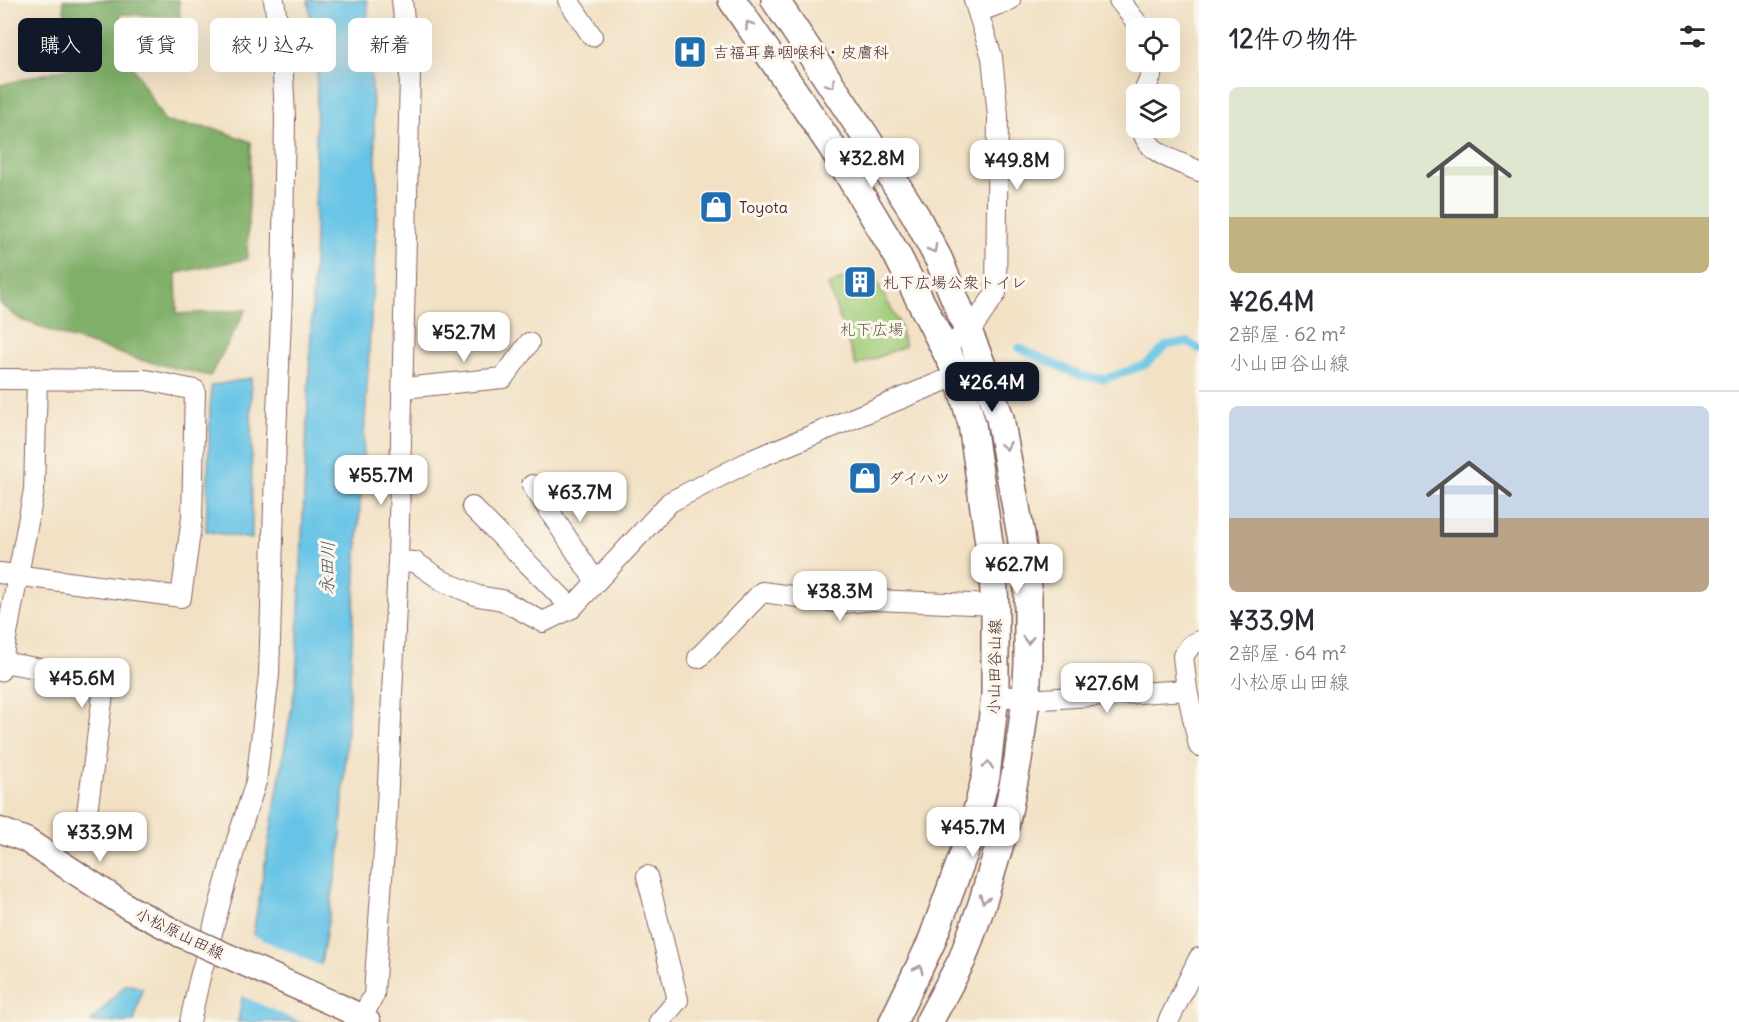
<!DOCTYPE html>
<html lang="ja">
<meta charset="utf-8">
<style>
:root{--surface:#fff;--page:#f2f2f3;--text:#2b2b33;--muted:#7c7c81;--line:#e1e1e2;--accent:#111827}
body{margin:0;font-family:Delius,"Klee One",sans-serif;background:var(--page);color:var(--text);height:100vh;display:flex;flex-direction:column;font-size:22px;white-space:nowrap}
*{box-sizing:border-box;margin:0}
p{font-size:20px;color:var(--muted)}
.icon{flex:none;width:33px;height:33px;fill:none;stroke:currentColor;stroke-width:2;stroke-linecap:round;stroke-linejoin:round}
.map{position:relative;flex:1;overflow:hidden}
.details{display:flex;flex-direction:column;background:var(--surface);width:540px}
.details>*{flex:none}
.hud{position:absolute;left:18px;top:18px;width:570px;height:54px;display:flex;gap:12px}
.buttons{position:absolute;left:1126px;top:18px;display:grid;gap:12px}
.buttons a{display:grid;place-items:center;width:54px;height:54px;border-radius:9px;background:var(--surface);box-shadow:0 6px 24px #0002;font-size:30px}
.price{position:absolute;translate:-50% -51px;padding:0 14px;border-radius:12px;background:#fff;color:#222;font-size:20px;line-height:39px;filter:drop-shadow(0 2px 3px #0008)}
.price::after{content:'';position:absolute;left:50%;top:36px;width:18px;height:14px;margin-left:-9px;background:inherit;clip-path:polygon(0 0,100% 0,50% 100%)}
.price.selected{background:var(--accent);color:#fff}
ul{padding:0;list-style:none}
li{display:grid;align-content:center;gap:12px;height:318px;padding:0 30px}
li+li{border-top:2px solid var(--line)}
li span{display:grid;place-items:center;height:186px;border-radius:9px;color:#555}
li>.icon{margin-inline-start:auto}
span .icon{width:108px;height:108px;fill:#fffc;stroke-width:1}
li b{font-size:26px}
h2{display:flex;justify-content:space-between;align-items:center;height:72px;padding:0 30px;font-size:26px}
.chip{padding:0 21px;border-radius:9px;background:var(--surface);box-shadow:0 6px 24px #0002;font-size:21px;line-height:54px}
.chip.selected{background:var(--accent);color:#fff}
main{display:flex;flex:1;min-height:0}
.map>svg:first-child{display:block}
.green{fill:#9fcb78;stroke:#747552;stroke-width:1.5}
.forest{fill:#7faf68;stroke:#64674a;stroke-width:1.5}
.water{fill:#68c4e6;stroke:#597288;stroke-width:1.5}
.pier{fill:#f2e1c4}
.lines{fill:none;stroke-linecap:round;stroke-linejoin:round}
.stream{stroke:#68c4e6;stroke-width:8}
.minor-casing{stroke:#856361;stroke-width:22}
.tertiary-casing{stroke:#856361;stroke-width:27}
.secondary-casing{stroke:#856361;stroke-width:30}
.minor{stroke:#fff;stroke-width:20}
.tertiary{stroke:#fff;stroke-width:24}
.secondary{stroke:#fff;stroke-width:27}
.tertiary-bridge-casing{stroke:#856361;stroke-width:27;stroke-linecap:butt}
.tertiary-bridge{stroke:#fff;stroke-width:24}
.oneway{stroke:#ae9aa0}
.labels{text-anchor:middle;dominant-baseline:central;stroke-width:6;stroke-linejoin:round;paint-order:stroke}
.poi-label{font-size:16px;fill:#4a1f2b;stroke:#fbf7ec;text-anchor:start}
.park-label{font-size:16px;fill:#645342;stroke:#fbf7ec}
.street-label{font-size:16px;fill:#4a1f2b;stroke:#fbf7ec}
.water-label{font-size:18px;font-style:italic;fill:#535163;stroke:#fbf7ec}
</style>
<main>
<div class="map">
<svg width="1199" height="1022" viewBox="0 0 1199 1022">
<rect width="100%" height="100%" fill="#fbf7ec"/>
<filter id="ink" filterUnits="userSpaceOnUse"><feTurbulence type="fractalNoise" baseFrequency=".0167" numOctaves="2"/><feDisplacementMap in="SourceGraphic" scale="12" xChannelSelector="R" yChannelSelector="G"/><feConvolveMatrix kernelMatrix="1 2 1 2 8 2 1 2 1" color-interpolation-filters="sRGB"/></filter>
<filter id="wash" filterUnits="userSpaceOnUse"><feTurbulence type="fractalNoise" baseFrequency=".008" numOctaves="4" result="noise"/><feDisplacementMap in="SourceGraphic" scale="24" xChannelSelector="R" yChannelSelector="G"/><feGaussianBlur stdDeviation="1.35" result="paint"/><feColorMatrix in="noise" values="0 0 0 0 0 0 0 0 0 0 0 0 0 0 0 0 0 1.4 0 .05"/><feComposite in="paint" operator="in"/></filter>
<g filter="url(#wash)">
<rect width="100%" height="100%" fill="#f2e1c4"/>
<path class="green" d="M869,268l29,53 7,25 -49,20 -28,-81z"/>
<path class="forest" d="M63,0h116l1,17 -59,-3 -1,30 45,78 51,7 35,13 -4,117 -71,14 1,41 69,-4 -36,66 -74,-17 -23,-8 -46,-14 -47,-18 -20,-15v-219l72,-18z"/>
<path class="water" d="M308,0h59l11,197 -38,653 -29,172h-73l58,-340 19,-445 2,-173z
M251,378l1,161 -46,-8 5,-145z
M126,984l16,4 -8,34h-43z"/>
<path class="pier" d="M250,934l73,33 -9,55h-14l-60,-27z"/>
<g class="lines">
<path class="stream" d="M1019,348l62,28 23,3 41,-14 22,-20 21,-3 11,7"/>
</g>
</g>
<g filter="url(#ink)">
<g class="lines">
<defs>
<path id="minor" d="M568,0l24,36
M1119,0l22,28
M978,12l32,-12
M1143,94l8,-18 1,-14
M1142,128c4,26 35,33 57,43
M959,338l9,-4 28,-41 2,-177 -6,-59 -18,-57
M0,379l146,1 49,10 -3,128 -11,79 -181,-24
M403,388l100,-10 26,-35
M532,485l64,97
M472,507l100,101
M398,561l17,1 28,19 35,15 24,4 41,22 29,-14 98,-106 82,-42 206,-85
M1199,641l-8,4 -8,11 4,34 12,56
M698,658l64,-66 81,11 32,-3 120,5
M2,662l103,18 -18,132
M0,671l34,-181 3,-110
M995,696l48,3 144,-9
M647,876l31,124 -19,22
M362,1017l12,-22 1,-16 12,-172 11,-246 12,-485 -8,-76
M190,1022l9,-41 38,-141 19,-58 13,-107 7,-239 6,-142 3,-176 -3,-63 -8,-55
M1168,1022l31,-64"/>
<path id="tertiary" d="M0,830l26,10 102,67 53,28
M341,1007l21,10 6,5"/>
<path id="secondary" d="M732,0l100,147 65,108 61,120 14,49 20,140 3,41v91l-9,80 -15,58 -40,109 -38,79
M775,0l89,134 52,82 23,44 45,110 16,48 21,117 7,52v76l-2,35 -8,62 -13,67 -23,77 -20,56 -33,62"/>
</defs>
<use href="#minor" class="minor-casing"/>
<use href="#tertiary" class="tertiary-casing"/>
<use href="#secondary" class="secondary-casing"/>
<use href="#minor" class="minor"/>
<use href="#tertiary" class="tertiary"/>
<use href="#secondary" class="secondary"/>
<defs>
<path id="tertiary-bridge" d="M181,935l160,72"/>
</defs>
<use href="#tertiary-bridge" class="tertiary-bridge-casing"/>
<use href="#tertiary-bridge" class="tertiary-bridge"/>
</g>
<defs><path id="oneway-chevron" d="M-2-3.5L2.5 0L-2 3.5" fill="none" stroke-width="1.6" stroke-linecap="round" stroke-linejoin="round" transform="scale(1.5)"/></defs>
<g class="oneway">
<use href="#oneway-chevron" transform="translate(749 25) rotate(-124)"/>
<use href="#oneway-chevron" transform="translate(831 84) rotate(56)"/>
<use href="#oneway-chevron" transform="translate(933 249) rotate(62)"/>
<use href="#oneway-chevron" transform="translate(1006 446) rotate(79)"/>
<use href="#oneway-chevron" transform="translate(1028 640) rotate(90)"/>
<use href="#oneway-chevron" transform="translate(988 765) rotate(-84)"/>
<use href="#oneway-chevron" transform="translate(984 899) rotate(108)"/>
<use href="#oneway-chevron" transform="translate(919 969) rotate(-64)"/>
</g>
</g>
<defs>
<symbol id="hospital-square" viewBox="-11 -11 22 22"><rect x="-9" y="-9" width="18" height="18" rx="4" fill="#1f6fb2" stroke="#fbf7ec"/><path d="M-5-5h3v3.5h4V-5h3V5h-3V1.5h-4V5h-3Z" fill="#fff"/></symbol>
<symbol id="shop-square" viewBox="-11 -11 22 22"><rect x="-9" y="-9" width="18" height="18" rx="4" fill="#1f6fb2" stroke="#fbf7ec"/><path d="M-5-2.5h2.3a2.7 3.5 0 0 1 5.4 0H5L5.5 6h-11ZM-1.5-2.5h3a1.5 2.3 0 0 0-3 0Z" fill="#fff"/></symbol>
<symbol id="building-square" viewBox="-11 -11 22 22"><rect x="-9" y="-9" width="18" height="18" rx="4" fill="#1f6fb2" stroke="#fbf7ec"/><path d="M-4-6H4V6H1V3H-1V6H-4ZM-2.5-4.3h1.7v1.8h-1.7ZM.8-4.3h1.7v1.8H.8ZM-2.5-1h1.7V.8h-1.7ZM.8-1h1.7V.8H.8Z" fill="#fff"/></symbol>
</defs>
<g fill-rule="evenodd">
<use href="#hospital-square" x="671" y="33" width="38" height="38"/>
<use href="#shop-square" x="697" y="188" width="38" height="38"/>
<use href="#building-square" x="841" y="263" width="38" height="38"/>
<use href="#shop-square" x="846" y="459" width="38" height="38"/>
</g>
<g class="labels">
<g class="poi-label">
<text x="713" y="52">吉福耳鼻咽喉科・皮膚科</text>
<text x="739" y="207">Toyota</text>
<text x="883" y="282">札下広場公衆トイレ</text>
<text x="888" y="478">ダイハツ</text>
</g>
<g class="park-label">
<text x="872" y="329">札下広場</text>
</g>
<g class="street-label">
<text transform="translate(994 667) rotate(-89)">小山田谷山線</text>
<text transform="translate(180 933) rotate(26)">小松原山田線</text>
</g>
<g class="water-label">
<text transform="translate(327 568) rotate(-89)">永田川</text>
</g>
</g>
</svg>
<div class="buttons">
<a><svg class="icon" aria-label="locate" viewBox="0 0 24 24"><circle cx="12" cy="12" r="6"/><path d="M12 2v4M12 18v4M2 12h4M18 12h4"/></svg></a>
<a><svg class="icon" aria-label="layers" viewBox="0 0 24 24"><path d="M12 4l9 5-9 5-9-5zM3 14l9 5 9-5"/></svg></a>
</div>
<b class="price" style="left:872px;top:189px">¥32.8M</b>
<b class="price" style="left:1017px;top:191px">¥49.8M</b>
<b class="price" style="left:464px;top:363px">¥52.7M</b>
<b class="price selected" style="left:992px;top:413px">¥26.4M</b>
<b class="price" style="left:381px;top:506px">¥55.7M</b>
<b class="price" style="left:580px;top:523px">¥63.7M</b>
<b class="price" style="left:1017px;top:595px">¥62.7M</b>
<b class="price" style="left:840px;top:622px">¥38.3M</b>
<b class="price" style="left:82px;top:709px">¥45.6M</b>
<b class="price" style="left:1107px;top:714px">¥27.6M</b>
<b class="price" style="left:973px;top:858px">¥45.7M</b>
<b class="price" style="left:100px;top:863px">¥33.9M</b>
<div class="hud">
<a class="chip selected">購入</a>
<a class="chip">賃貸</a>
<a class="chip">絞り込み</a>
<a class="chip">新着</a>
</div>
</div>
<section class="details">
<h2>12件の物件<svg class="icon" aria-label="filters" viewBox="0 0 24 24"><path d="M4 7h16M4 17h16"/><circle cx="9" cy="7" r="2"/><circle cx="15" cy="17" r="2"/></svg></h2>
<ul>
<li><span style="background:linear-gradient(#dfe7d0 70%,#c2b280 0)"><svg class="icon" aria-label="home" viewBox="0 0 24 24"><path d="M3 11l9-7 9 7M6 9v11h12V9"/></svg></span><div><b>¥26.4M</b><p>2部屋 · 62 m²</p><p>小山田谷山線</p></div></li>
<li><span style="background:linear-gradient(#c9d6e8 60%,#b9a48a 0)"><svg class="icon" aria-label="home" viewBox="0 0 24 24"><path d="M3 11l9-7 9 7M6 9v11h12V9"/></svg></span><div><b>¥33.9M</b><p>2部屋 · 64 m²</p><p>小松原山田線</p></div></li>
</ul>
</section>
</main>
